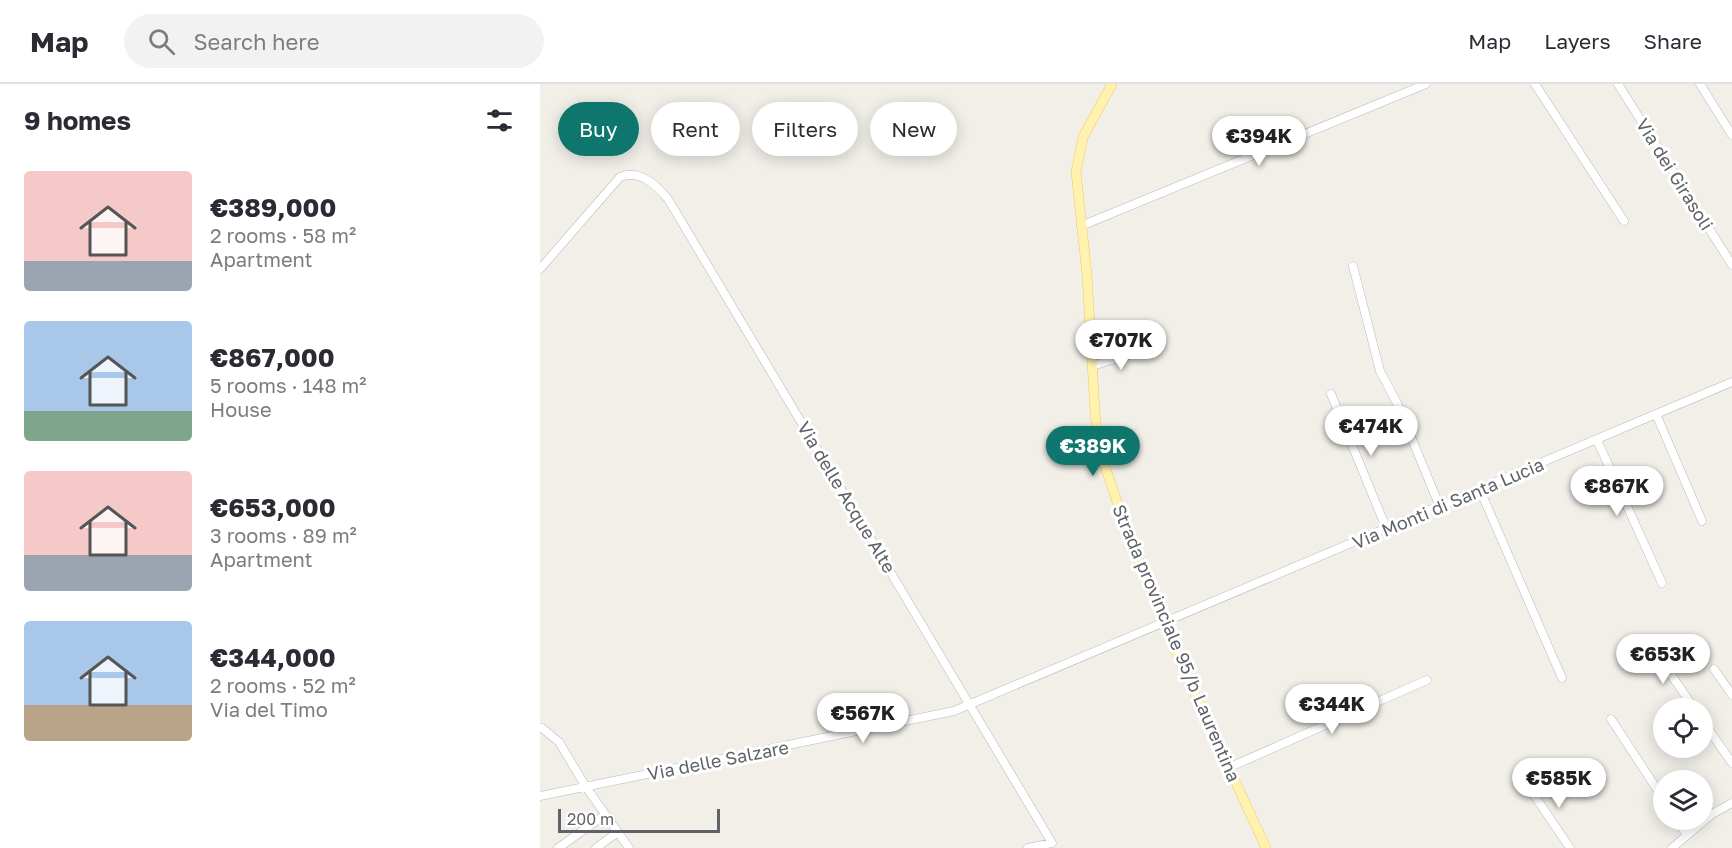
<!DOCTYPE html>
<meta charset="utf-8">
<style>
:root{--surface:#fff;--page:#f2f2f3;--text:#2b2b33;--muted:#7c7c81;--line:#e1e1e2;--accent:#0f766e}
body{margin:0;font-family:"Golos Text",sans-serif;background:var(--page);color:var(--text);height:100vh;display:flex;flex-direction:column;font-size:22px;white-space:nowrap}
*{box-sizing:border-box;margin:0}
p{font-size:20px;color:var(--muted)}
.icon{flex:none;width:33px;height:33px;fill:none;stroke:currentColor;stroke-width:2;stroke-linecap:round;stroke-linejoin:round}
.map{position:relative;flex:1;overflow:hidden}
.side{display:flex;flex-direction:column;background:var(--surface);width:540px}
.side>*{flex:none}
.banner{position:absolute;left:18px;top:18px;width:570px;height:54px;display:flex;gap:12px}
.controls{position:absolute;left:1113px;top:614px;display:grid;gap:12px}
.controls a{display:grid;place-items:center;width:60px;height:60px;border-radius:50%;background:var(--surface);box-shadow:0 3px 15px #0003;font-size:30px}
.scale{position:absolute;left:18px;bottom:15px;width:162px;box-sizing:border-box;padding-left:6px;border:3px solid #5f6368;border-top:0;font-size:16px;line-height:21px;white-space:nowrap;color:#5f6368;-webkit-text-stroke:4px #fff;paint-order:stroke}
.price{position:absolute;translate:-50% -51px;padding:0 14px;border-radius:21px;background:#fff;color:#222;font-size:20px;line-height:39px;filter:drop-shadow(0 2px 3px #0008)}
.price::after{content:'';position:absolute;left:50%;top:36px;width:18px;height:14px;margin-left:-9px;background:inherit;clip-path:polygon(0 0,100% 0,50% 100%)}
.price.active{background:var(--accent);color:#fff}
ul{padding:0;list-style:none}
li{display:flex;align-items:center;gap:18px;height:150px;padding:0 24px}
li span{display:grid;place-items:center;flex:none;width:168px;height:120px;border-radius:6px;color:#555}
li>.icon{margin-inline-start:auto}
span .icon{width:72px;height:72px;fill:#fffc;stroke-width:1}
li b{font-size:26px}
h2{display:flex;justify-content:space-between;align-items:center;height:72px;padding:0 24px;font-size:26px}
.tag{padding:0 21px;border-radius:27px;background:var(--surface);box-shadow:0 3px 15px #0003;font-size:21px;line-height:54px}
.tag.active{background:var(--accent);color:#fff}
header{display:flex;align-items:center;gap:36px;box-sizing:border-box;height:84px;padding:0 30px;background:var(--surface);border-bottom:2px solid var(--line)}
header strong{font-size:28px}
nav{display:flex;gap:33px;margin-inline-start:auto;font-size:21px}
.search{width:420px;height:54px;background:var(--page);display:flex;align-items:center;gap:15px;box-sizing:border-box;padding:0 21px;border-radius:33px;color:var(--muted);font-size:22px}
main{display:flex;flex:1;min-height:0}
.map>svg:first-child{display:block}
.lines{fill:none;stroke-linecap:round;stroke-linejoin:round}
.minor-casing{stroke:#b5b8bc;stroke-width:9}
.major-casing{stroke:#f2c960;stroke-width:10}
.minor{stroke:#fff;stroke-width:8}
.major{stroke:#fff2af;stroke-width:9}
.labels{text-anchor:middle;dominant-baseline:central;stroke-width:6;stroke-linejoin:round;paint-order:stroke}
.street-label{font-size:18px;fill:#5f6368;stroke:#fff}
</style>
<header>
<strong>Map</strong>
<div class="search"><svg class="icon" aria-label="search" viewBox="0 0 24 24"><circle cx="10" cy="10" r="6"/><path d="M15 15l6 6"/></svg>Search here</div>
<nav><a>Map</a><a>Layers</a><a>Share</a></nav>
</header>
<main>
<section class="side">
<h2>9 homes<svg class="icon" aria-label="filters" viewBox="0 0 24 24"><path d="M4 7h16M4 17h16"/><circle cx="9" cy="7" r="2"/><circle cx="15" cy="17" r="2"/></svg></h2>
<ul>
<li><span style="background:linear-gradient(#f6c9c9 75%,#9aa5b1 0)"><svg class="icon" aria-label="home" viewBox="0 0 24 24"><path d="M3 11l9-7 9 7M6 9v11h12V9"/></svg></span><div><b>€389,000</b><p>2 rooms · 58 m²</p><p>Apartment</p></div></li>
<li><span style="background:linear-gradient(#a9c7e8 75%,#7fa58c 0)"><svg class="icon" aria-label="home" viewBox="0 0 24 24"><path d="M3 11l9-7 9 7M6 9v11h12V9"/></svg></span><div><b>€867,000</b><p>5 rooms · 148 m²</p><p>House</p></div></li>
<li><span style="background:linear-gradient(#f6c9c9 70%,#9aa5b1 0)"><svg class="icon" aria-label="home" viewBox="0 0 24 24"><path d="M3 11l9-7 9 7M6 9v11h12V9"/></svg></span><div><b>€653,000</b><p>3 rooms · 89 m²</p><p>Apartment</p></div></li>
<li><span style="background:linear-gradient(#a9c7e8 70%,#b9a48a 0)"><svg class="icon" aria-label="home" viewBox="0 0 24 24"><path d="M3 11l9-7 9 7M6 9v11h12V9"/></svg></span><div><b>€344,000</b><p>2 rooms · 52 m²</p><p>Via del Timo</p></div></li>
</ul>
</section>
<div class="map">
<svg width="1192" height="764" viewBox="0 0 1192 764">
<rect width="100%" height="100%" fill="#f1efe8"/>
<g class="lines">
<defs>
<path id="minor" d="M995,0l89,137
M1078,0l114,181
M1160,0l32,51
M541,142l345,-142
M813,182l27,105 17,32 43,104
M0,185l80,-92c20,-8 36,8 48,22l384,644 -24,5
M551,258l62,-16
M552,282l50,-15
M791,310l56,136
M1116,330l46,107
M1057,356l65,143
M940,406l82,188
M1112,563l42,61
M1174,585l18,26
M1071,635l53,81
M1162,636l30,43
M2,644l17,14 27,45 43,61
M688,684l199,-88
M986,699l44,65
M0,712l414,-85 778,-329
M1136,735l11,16
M18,764l47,-33
M56,764l22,-16
M1132,764l40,-34 20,-11"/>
<path id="major" d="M572,0l-29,53 -7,35 11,103 8,138 5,39 28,81 50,124 88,191"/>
</defs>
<use href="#minor" class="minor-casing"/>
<use href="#major" class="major-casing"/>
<use href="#minor" class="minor"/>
<use href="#major" class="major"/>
</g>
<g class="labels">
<g class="street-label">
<text transform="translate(1135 90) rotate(58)">Via dei Girasoli</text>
<text transform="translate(307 413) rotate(59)">Via delle Acque Alte</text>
<text transform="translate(908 419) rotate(-23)">Via Monti di Santa Lucia</text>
<text transform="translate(637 559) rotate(67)">Strada provinciale 95/b Laurentina</text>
<text transform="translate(178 676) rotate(-11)">Via delle Salzare</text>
</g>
</g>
</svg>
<div class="controls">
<a><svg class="icon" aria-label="locate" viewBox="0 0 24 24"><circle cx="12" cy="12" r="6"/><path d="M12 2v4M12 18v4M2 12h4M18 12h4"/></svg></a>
<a><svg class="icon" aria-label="layers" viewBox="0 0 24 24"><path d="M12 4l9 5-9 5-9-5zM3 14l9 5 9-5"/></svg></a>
</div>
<div class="scale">200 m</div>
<b class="price" style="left:719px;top:83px">€394K</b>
<b class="price" style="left:581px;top:287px">€707K</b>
<b class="price" style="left:831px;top:373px">€474K</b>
<b class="price active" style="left:553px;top:393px">€389K</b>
<b class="price" style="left:1077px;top:433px">€867K</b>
<b class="price" style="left:1123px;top:601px">€653K</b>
<b class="price" style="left:792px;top:651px">€344K</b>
<b class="price" style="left:323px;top:660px">€567K</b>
<b class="price" style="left:1019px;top:725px">€585K</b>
<div class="banner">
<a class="tag active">Buy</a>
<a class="tag">Rent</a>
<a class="tag">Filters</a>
<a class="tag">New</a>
</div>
</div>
</main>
